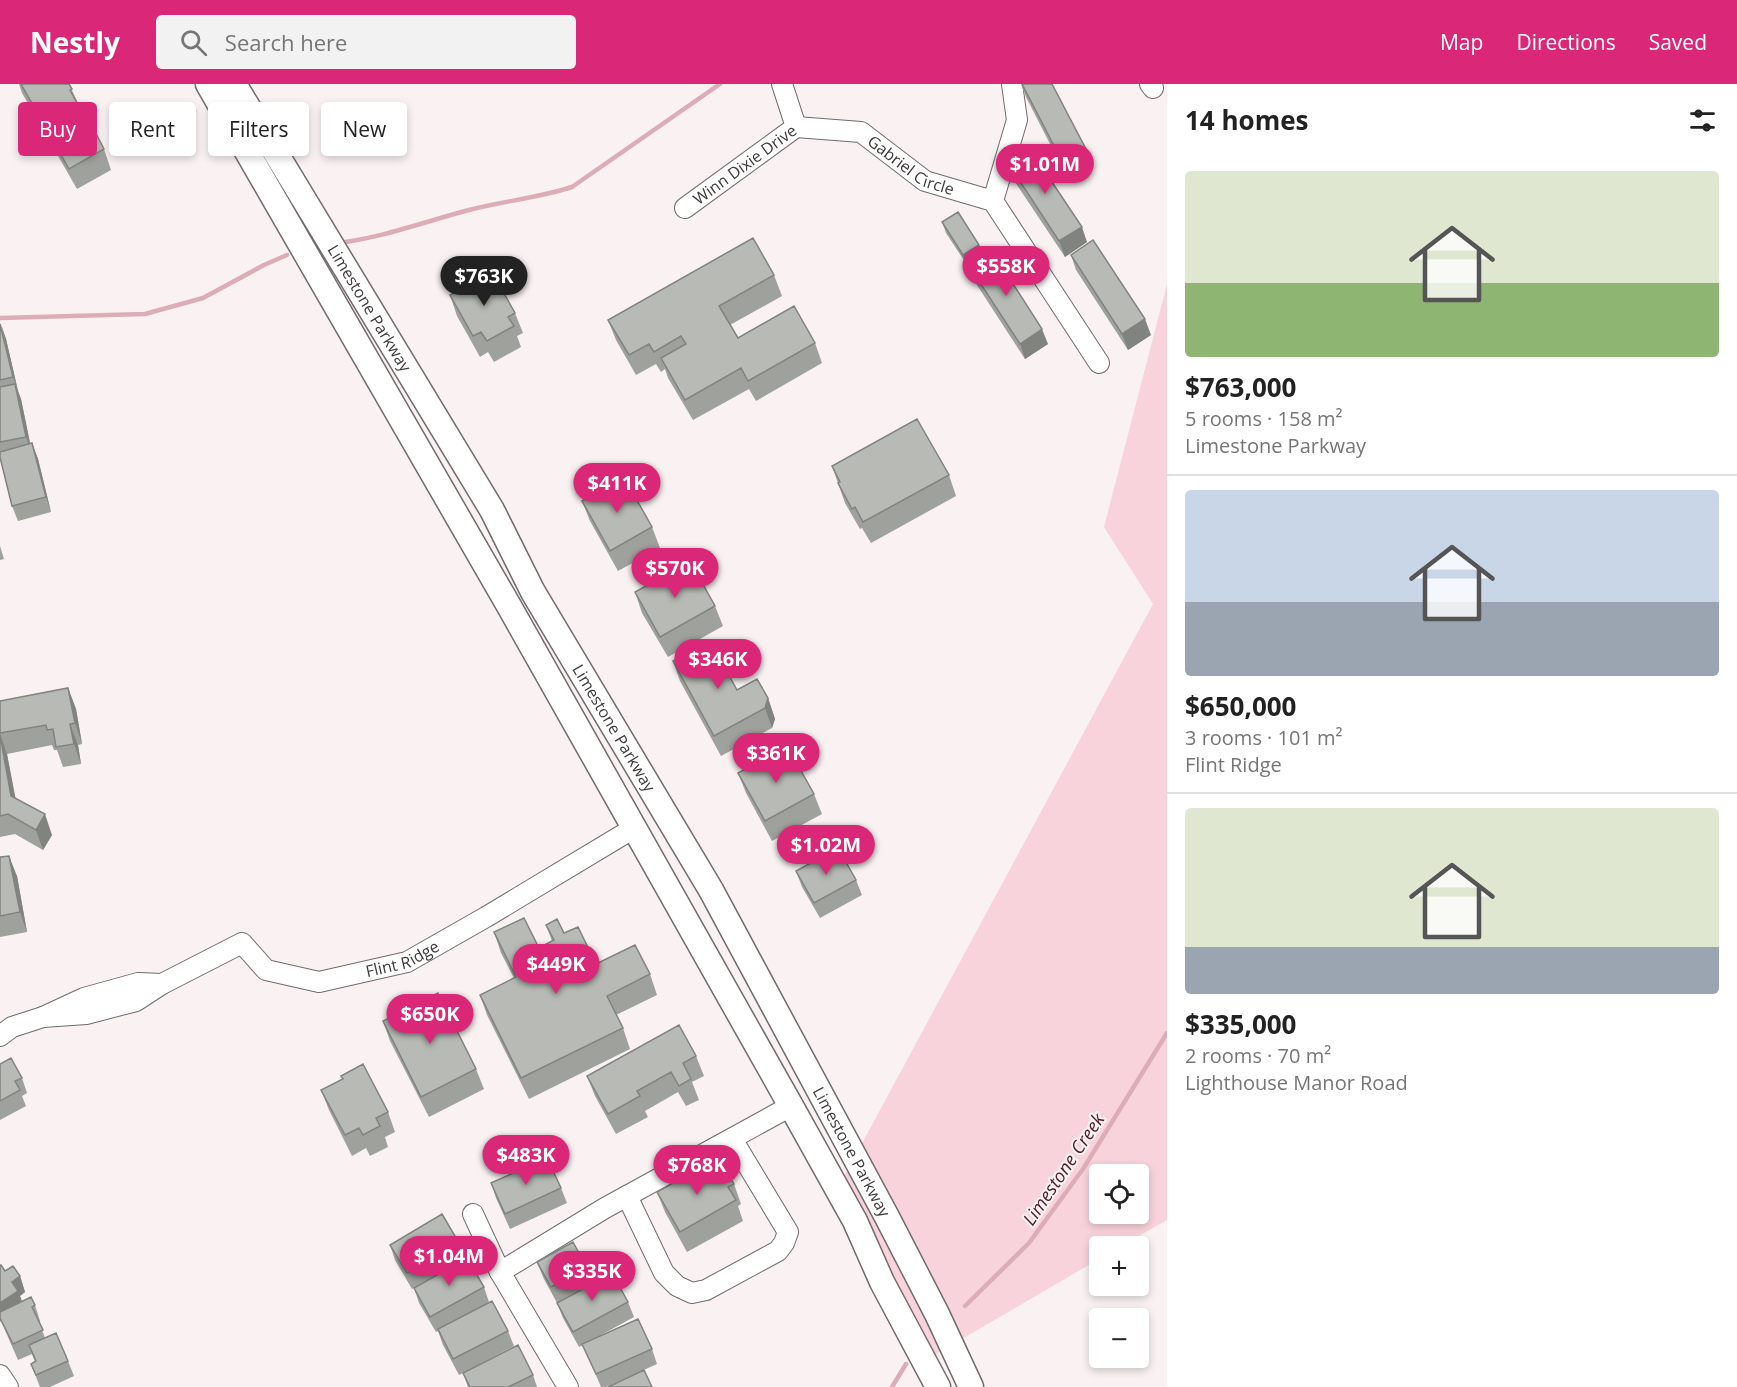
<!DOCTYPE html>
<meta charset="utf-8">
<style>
:root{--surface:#fff;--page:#f2f2f2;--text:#222;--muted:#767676;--line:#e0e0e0;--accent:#db2777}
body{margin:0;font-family:"Open Sans",sans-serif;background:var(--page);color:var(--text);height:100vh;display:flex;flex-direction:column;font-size:22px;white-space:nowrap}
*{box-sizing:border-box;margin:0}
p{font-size:20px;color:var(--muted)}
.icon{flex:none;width:33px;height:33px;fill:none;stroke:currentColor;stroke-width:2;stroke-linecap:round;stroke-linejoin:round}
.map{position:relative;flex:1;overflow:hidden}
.side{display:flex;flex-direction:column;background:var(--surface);width:570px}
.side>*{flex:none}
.banner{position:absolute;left:18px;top:18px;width:570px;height:54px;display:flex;gap:12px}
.fabs{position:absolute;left:1089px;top:1080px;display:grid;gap:12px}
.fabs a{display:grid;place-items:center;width:60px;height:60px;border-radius:6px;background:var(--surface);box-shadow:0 3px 9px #0003;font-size:30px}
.price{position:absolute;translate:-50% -51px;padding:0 14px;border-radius:21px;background:var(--accent);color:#fff;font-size:20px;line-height:39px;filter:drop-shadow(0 2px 3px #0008)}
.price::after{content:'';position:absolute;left:50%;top:36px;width:18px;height:14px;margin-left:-9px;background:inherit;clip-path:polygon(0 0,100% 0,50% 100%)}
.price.selected{background:#222;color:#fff}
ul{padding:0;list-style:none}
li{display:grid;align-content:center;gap:12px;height:318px;padding:0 18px}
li+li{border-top:2px solid var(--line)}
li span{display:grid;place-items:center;height:186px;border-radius:6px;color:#555}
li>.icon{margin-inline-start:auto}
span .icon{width:108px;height:108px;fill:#fffc;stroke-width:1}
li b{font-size:26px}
h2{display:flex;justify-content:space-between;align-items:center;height:72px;padding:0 18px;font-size:26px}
.pill{padding:0 21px;border-radius:6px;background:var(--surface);box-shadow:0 3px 9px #0003;font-size:21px;line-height:54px}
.pill.selected{background:var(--accent);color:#fff}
header{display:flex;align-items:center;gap:36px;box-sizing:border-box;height:84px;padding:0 30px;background:var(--accent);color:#fff}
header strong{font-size:28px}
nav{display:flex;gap:33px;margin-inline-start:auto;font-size:21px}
.search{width:420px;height:54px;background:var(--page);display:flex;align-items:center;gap:15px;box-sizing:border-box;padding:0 21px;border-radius:6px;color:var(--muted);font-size:22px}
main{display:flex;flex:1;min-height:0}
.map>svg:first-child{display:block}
.green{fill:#f9d3db;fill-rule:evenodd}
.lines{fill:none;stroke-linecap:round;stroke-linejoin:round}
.stream{stroke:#dcadb7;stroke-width:4.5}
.minor-casing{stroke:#726b6c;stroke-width:22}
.major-casing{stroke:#726b6c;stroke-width:27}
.minor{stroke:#fff;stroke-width:20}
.major{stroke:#fff;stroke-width:24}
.wall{fill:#9ea19c}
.shaded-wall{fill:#81837f}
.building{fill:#b8bbb5;stroke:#81837f;stroke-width:1.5}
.labels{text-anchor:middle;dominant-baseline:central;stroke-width:4.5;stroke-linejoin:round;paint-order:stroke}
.street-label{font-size:16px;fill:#3d3a3a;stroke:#f9f1f2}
.water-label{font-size:18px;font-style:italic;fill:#51182a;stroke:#f9f1f2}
</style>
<header>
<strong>Nestly</strong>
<div class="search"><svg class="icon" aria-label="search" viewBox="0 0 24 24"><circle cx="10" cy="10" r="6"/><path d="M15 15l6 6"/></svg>Search here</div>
<nav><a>Map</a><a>Directions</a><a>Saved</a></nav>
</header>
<main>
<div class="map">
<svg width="1167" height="1303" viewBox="0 0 1167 1303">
<rect width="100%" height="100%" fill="#f9f1f2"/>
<path class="green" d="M1167,200v936l-46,26h-21l-1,13 -166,97 -94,-170 314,-582 -49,-77zM1100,1090h38v40h-38z"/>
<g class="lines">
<path class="stream" d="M345,158c42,-6 82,-21 124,-32 34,-9 69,-12 103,-23l148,-103
M0,234l145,-4 58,-16 61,-33 23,-10
M965,1222l64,-63 54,-74 84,-136
M892,1303l14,-23"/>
<defs>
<g id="minor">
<path d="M782,0l14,43"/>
<path d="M1150,0l3,4"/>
<path id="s1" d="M796,43l65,5 64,49 68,20 106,162"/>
<path d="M993,117l24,-81 -5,-36"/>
<path id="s2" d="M685,124l111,-81"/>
<path id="s3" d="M43,933l43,-3 50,-13 26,-17 80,-41 24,27 53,12 88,-20 79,-45 148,-89"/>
<path d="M0,952l12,-9 31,-10 41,-19 54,-15 24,1"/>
<path d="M627,1112l37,77 13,13 15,7 14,-3 72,-39 6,-8 4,-11 -56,-93"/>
<path d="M473,1130l27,58 68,115"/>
<path d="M500,1188l105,-64 186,-102"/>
<path d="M0,1291l8,12"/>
</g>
<g id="major">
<path d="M208,0l301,522 282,500 64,115 27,61 56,105"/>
<path id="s4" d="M234,0l258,426 41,82 178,298 176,327 50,97 34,73"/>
</g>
</defs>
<use href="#minor" class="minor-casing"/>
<use href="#major" class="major-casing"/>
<use href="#minor" class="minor"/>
<use href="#major" class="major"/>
</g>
<path class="wall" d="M19,0h50l8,17 27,48 7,21 -34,19 -55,-96z
M1021,0l67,69 5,16 -24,12 -43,-84z
M1008,79l79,79 -22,15 -52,-78z
M942,138l40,33 -15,10 -21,-32z
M1071,171l80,80 -23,15 -52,-80z
M969,182l79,78 -23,15 -50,-77z
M774,191l8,21 -52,29 8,13 77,5 7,20 -66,38 -7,-12 -56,31 -25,-42 -3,-9 -4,3 -5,-8 -20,11 -20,-35 -8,-20z
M450,211l65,18 8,20 -6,3 4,11 -27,15 -6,-10 -8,5 -23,-41z
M0,240l6,15 12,52 3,8 9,45 2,-1 6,16 13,53 -33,9 -6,-15 -12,-47z
M832,382l117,9 7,21 -85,47 -9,-15 -2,1 -15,-26z
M582,417l70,26 8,21 -42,23 -28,-50z
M0,462l4,13 -4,1z
M635,508l80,14 8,20 -55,31 -26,-44z
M673,577l64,29 31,8 7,21 -3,9 -51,28 -41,-75z
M68,604l8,21 6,35 -4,1 3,19 -18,3 -6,-17h-3l-2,-5 -45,9 8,44 37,37 -9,15 -28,-16 -15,3v-136z
M738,689l76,21 8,20 -50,27 -26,-48z
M0,773l17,19 10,56 -27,5z
M796,787l60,9 6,15 -42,23 -18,-31z
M546,841l18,8 32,31 54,10 7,21 -41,20 7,13 7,21 -101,50 -42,-84 -7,-20 34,-17 -13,-25 -7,-21 45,16 13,-7z
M383,937l93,48 8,20 -55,28 -39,-76z
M696,972l8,20 -12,6 7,18 -13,6 -8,-14 -33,19 3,6 -32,17 -21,-38 -8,-20z
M0,980l22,14 5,15 -5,3 4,10 -26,14z
M321,1006l67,22 7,20 -10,5 3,10 -18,9 -4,-8 -14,8 -23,-46z
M721,1090l13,10 7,20 -3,2 5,15 -56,31 -22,-40 -8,-20z
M491,1099l70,5 6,15 -57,26 -14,-31z
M459,1159l5,15 -41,25 61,4 5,15 19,29 6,15 -49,26 68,3 4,12h-69l-5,-14 -4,2 -16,-30 -5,-14 -2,1 -17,-29 -5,-15 -2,1 -17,-29 -5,-15z
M537,1178l50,6 6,15 -36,20 -14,-26z
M0,1181l5,6 15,5 5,16 -5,4 2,6 13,3 5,16 -1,1 6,16 23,23 6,15 -24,11h-10l-9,-23 4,-2 -3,-8 -14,6 -17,-39 -1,1z
M628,1218l6,15 -33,18 51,14 5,15 -51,23h-5l-18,-42 -4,2 -16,-29 -6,-15z"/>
<path class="shaded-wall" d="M1082,143l5,15 -22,15 -6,-16z
M979,161l3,10 -15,10 -4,-10z
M1145,235l6,16 -23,15 -6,-16z
M1,240l5,15 12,52 3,8 11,53 -6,-15 -10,-52 -3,-8z
M1042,245l6,15 -23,15 -5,-15z
M32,359l6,16 13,53 -5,-15z
M68,604l8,21 6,35 -7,-21z
M768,614l7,21 -3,9 -7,-20z
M70,640l8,21 3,19 -7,-20z
M0,650l7,20 12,62 -8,-20z
M45,730l7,21 -9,15 -7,-20z
M9,772l8,20 10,56 -7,-20z
M20,1192l5,16 -5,4 4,11 -24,11v-15l12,-21z"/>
<path class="building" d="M21,0h48l3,5 -2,1 11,20 2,-1 21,40 -35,20z
M1022,0h30l36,69 -24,12z
M1030,65l52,78 -23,14 -51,-78z
M958,128l21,33 -16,10 -21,-33z
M753,154l21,37 -55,31 19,32 56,-32 21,37 -67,38 -7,-13 -56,32 -24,-42 25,-14 -5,-8 -27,16 -5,-8 -20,11 -21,-35z
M1093,156l52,79 -23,15 -51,-79z
M992,167l50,78 -22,15 -51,-78z
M492,188l23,41 -7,4 6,9 -27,15 -6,-9 -8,4 -23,-41z
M0,240l13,53 -13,3z
M15,300l11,53 -26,5v-55z
M917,335l32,56 -86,47 -8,-15 -3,2 -14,-26 2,-1 -8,-16z
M32,359l14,54 -34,9 -12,-49v-5z
M624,393l28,50 -42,24 -28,-50z
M690,477l25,45 -55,31 -25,-45z
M710,557l27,49 20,-11 11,19 -3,10 -51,28 -41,-75z
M68,604l7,35 -5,1 4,20 -18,3 -3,-18 -6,1 -1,-5 -46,8v-32z
M0,651l11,61 34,18 -9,16 -28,-16 -8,2z
M787,662l27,48 -49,27 -27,-48z
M838,764l18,32 -42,23 -18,-32z
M9,772l11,56 -20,4v-59z
M524,834l15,30 15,-8 -8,-15 11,-6 7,14 14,-6 18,37 39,-19 15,29 -43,22 16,32 -102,50 -41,-83 36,-18 -22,-45z
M438,909l38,76 -55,28 -38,-76z
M679,941l17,31 -13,7 8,16 -12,7 -8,-14 -34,19 3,5 -32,18 -21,-38z
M11,974l11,20 -7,3 5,9 -20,11v-37z
M363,980l25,48 -12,6 4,8 -17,9 -4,-7 -14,7 -24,-45 22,-11 -2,-3z
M547,1074l14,30 -56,26 -14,-31z
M713,1077l8,13 5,-3 8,13 -6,3 8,13 -56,32 -23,-40z
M442,1130l17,29 -52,30 -17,-28z
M573,1158l14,26 -36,19 -14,-25z
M467,1174l17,29 -54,30 -16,-29z
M0,1181h1l4,6 8,-5 7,10 -8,6 6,9 -18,12z
M612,1189l16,29 -55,30 -16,-29z
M31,1213l4,8 -3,2 11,23 -30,14 -13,-26v-6z
M492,1217l16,30 -55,28 -15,-30z
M638,1235l14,30 -56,25 -14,-30z
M56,1249l12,28 -32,14 -5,-11 5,-3 -7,-16z
M518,1261l15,30 -25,12h-38l-7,-14z
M644,1286l8,17h-44z"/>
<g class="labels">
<g class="street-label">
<text stroke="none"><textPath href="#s1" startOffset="126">Gabriel Circle</textPath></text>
<text stroke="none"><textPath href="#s2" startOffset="74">Winn Dixie Drive</textPath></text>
<text stroke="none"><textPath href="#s4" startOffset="262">Limestone Parkway</textPath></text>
<text stroke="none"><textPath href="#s4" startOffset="748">Limestone Parkway</textPath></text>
<text stroke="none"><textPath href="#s3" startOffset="393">Flint Ridge</textPath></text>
<text stroke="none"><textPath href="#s4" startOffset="1234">Limestone Parkway</textPath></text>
</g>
<g class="water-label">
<text transform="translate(1063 1085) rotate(-56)">Limestone Creek</text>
</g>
</g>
</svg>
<div class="fabs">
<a><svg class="icon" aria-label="locate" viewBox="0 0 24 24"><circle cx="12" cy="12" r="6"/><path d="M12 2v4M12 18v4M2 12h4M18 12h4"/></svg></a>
<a>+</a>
<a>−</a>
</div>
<b class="price" style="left:1045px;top:111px">$1.01M</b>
<b class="price" style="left:1006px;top:213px">$558K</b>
<b class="price selected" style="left:484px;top:223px">$763K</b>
<b class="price" style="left:617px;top:430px">$411K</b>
<b class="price" style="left:675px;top:515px">$570K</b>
<b class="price" style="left:718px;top:606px">$346K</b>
<b class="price" style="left:776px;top:700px">$361K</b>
<b class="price" style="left:826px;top:792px">$1.02M</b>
<b class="price" style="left:556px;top:911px">$449K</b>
<b class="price" style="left:430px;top:961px">$650K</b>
<b class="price" style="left:526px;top:1102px">$483K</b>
<b class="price" style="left:697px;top:1112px">$768K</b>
<b class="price" style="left:449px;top:1203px">$1.04M</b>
<b class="price" style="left:592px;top:1218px">$335K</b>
<div class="banner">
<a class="pill selected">Buy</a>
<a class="pill">Rent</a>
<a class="pill">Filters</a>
<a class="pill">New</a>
</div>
</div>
<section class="side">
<h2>14 homes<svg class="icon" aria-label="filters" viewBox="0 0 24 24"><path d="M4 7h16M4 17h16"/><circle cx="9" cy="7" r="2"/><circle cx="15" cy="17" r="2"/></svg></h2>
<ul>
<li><span style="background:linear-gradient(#dfe7d0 60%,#8fb573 0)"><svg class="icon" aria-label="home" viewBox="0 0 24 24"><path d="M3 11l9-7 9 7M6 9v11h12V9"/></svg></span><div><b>$763,000</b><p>5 rooms · 158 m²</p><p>Limestone Parkway</p></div></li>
<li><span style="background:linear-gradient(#c9d6e8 60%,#9aa5b1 0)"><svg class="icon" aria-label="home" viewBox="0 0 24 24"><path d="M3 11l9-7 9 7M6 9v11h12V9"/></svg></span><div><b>$650,000</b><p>3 rooms · 101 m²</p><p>Flint Ridge</p></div></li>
<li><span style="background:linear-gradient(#dfe7d0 75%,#9aa5b1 0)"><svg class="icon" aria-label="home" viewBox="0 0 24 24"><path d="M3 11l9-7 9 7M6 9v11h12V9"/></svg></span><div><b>$335,000</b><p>2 rooms · 70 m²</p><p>Lighthouse Manor Road</p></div></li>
</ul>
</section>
</main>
